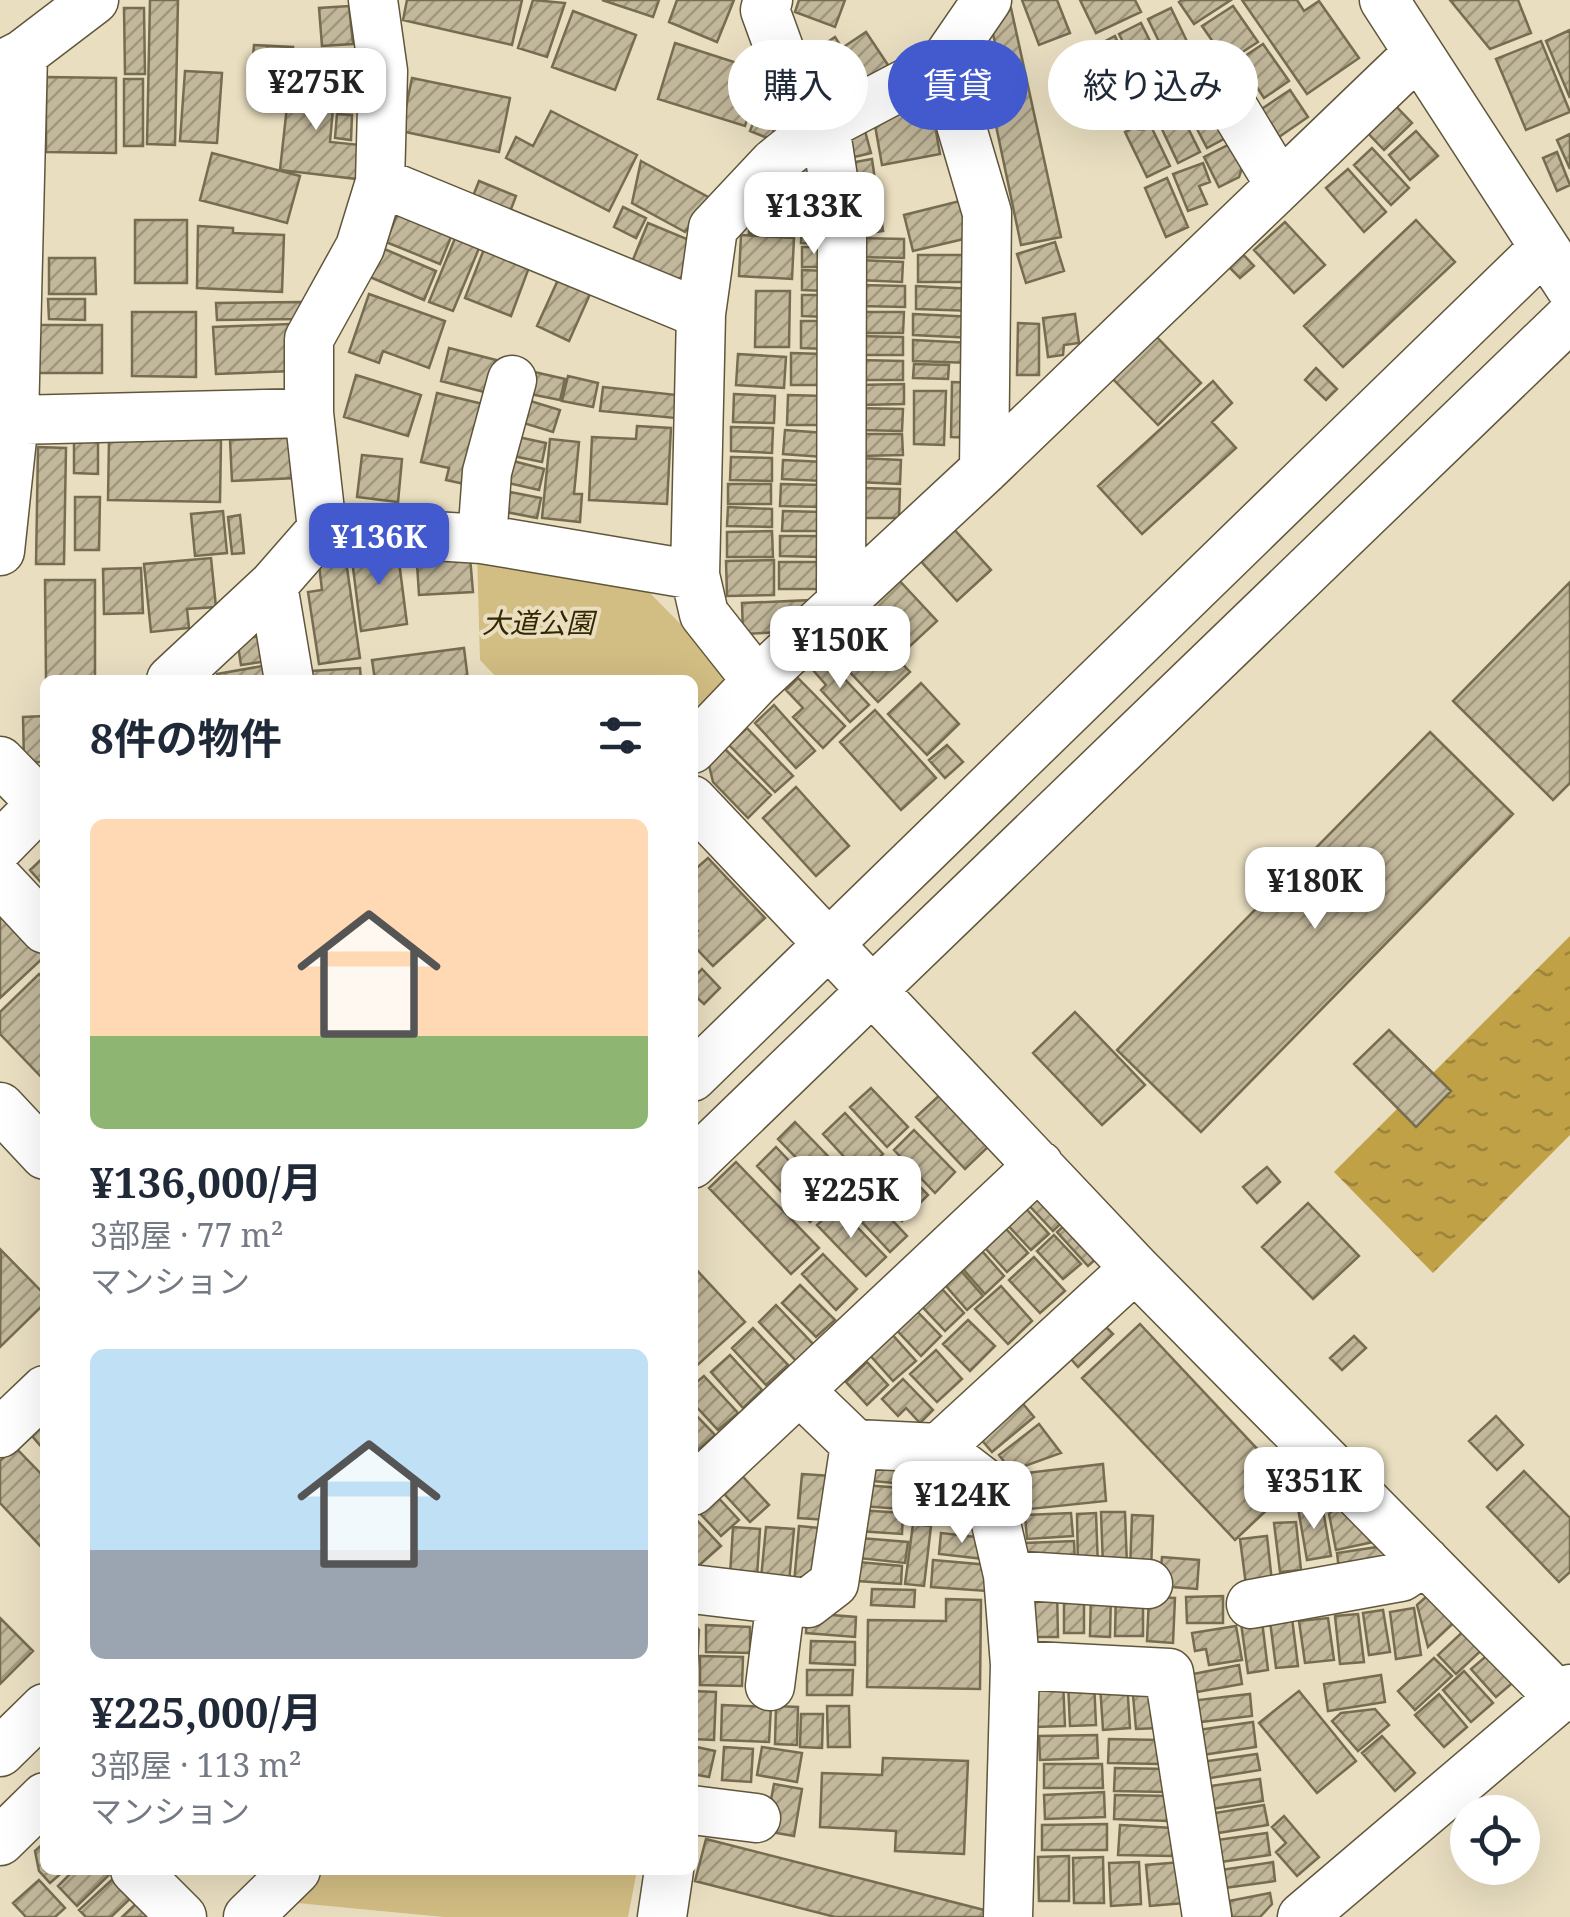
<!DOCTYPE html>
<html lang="ja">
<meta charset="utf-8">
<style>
:root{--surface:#fff;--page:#f2f2f3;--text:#1f2937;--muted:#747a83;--accent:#425acd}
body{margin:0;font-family:"Noto Serif","Noto Sans JP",serif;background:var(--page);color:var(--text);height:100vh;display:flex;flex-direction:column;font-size:38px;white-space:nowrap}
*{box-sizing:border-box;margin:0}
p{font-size:32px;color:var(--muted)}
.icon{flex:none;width:55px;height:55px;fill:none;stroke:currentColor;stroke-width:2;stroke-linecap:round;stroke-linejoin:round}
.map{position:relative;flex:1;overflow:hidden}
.details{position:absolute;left:40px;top:675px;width:658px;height:1200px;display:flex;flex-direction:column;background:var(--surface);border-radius:15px;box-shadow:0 10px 40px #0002}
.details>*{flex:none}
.top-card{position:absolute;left:728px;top:40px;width:692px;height:90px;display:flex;gap:20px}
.controls{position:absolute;left:1450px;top:1795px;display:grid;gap:20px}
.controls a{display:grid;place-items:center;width:90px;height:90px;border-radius:50%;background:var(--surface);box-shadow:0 10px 40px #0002;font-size:50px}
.price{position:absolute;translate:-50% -85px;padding:0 22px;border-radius:20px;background:#fff;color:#222;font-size:32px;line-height:65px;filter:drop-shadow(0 2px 5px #0008)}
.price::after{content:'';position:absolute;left:50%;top:60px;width:30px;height:22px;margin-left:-15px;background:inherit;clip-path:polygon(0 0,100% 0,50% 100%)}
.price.current{background:var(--accent);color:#fff}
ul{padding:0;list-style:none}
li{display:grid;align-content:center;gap:20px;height:530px;padding:0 50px}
li span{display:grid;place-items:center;height:310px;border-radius:15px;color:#555}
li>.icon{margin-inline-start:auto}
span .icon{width:180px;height:180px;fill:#fffc;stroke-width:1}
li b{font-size:42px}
h2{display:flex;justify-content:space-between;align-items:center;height:120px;padding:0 50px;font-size:42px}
.tag{padding:0 35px;border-radius:45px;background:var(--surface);box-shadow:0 10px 40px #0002;font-size:35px;line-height:90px}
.tag.current{background:var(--accent);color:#fff}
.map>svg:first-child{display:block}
.park{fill:#d2bd83}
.water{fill:url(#water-ripples)}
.building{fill:url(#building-hatch);stroke:#766c50;stroke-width:2.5}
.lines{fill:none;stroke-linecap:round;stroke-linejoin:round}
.minor-casing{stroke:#60563b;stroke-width:51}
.minor{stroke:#fff;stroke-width:48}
.labels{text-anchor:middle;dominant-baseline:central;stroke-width:8;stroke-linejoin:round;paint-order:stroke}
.park-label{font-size:28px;font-style:italic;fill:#342700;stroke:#e9dec0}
</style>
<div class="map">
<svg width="1570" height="1917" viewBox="0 0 1570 1917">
<defs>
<pattern id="water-ripples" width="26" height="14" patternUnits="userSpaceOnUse" patternTransform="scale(2.5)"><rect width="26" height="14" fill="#c0a146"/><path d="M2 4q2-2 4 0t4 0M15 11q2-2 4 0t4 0" fill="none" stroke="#9d843b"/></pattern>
<pattern id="building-hatch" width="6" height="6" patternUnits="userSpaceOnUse" patternTransform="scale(2.5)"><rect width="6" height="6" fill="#c2b79a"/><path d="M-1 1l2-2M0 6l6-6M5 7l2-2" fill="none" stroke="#9f967e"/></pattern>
</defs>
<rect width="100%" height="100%" fill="#e9dec0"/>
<path class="park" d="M477,554l156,22 94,95v20l-34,33 -1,-44h-193l-19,-20z
M320,1870h317l-9,47h-184l-157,-15z"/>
<path class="water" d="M1570,936v199l-137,138 -99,-101z"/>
<path class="building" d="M150,0h28l-3,145 -28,-1z
M407,0h115l-10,45 -109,-25z
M533,0l32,3 -18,54 -29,-9z
M602,0h57l-6,17z
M677,0h57l-17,42 -48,-20z
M799,0h46l-10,27 -40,-15z
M1022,0h35l13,33 -31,12z
M1080,0h55l6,12 -45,21z
M1182,0h49l-37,24 -15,-22z
M1242,0h55l7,11 15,-10 40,57 -52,36z
M1450,0h68l13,33 -41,16z
M349,6l4,38 -31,2 -3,-38z
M1233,6l25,36 -31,20 -25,-36z
M124,8h20l1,66h-20z
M1011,8l50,229 -40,8 -40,-191 16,-3 -9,-38z
M1171,8l22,46 -23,10 -22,-45z
M573,11l63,24 -21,55 -63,-23z
M1141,23l23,46 -22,11 -23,-46z
M1570,30v68l-24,-57z
M866,32l24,36 -51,34 -31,-47 27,-18 7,11z
M1115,36l23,49 -21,10 -23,-48z
M1541,41l29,71 -44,18 -30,-71z
M675,43l87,28 -17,55 -87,-27z
M1263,44l26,37 -25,17 -25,-38z
M254,45l39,2 -1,26 -40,-2z
M185,71l37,2 -5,70 -37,-2z
M46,77l70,1v75l-70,-1z
M412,78l98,20 -11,54 -98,-21z
M124,79h19v67h-19z
M290,79l57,9 -1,22 -13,-1 -3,33 31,3 -4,34 -77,-9z
M1290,90l18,27 -29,20 -19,-27z
M764,95l20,8 -14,36 -20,-8z
M1211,95l22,39 -26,14 -21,-40z
M1391,101l21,22 -28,27 -21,-22z
M931,103l9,51 -58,11 -9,-51z
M551,111l86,44 -28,56 -103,-53 10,-21 17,9z
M337,114l15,1 -1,25 -16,-2z
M1181,114l19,38 -22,11 -18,-38z
M1148,120l22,46 -23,11 -22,-45z
M865,131l6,22 -25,6 -6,-22z
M1416,131l22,25 -28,24 -21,-25z
M1570,134v35l-13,-29z
M1234,142l10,20 -5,15 -20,10 -15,-30z
M1372,148l37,40 -18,17 -37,-40z
M1557,152l13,33 -13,6 -14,-33z
M212,153l88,23 -13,47 -87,-23z
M872,159l3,21 -27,5 -4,-21z
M641,161l69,37 -25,34 -53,-29z
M818,161l2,31 -47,3 16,-32z
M1203,163l7,19 -11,4 8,18 -19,7 -15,-37z
M1348,169l38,43 -22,20 -38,-44z
M1167,178l21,49 -22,10 -21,-49z
M479,181l37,15 -8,21 -37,-16z
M875,183l4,21 -25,4 -4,-20z
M824,196l1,22 -23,1 -2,-21z
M759,200h38l-1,34 -47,-1v-21z
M960,201l8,37 -55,13 -9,-36z
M623,207l23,11 -10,20 -22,-11z
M880,208l3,23 -26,4 -4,-23z
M399,210l54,22 -13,32 -54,-22z
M135,220h52v63h-52z
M1416,220l39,42 -112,105 -39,-41z
M802,222h24l-1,22 -24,-1z
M1285,222l40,43 -31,28 -40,-43z
M648,223l39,16 3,32 -13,9 -45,-18z
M198,226l35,2v5l51,2 -2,57 -85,-4z
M458,231l24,10 -29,70 -24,-9z
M741,235l53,3 -2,41 -53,-3z
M859,238l45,1v19l-46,-1z
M1055,242l9,29 -38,12 -9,-29z
M486,244l45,18 -20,54 -46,-18z
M802,247h23l1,20h-24z
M1236,247l18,19 -14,12 -18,-18z
M382,248l54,23 -12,29 -54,-23z
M918,255h57v27h-57z
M49,258h46l1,36h-47z
M859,260l44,2 -1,20 -44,-2z
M563,269l32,14 -26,58 -32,-15z
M802,270l25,1 -1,20 -24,-1z
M859,285l46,1v21l-46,-1z
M916,286l59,3 -1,22 -58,-2z
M756,291h34l-1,56h-34z
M369,294l76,27 -16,47 -46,-17 -4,12 -30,-11z
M802,295h25v22l-25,-1z
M48,299h37v21l-36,-1z
M302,302l1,17 -86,1 -1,-17z
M132,312h64v65l-64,-1z
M857,312h47l-1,21h-46z
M913,314l62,3 -1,21 -61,-3z
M1075,314l4,29 -15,2 -1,10 -15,2 -5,-39z
M801,321h25v28l-25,-1z
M1018,323l21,1v51h-22z
M289,324l3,47 -76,3 -3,-47z
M36,325h66v48h-66z
M1153,333l48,50 -43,42 -49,-50z
M857,336l46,1v18h-46z
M913,340l60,3 -1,20 -59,-2z
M449,348l47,12 -8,33 -47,-12z
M791,353l33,1v31h-33z
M738,354l48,3 -2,31 -48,-3z
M858,360l45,1v19h-45z
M914,364l35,1 -1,14 -35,-1z
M1316,368l21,21 -11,11 -21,-20z
M530,371l35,8 -5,21 -35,-7z
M356,375l65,20 -13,41 -64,-19z
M568,376l30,7 -5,24 -31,-6z
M1213,381l19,22 -20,19 24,26 -94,86 -44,-48z
M952,382l24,1 -2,55 -23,-1z
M904,384v20l-45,1 -1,-20z
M603,387l74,8 -2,23 -75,-7z
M914,391h32l-2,54 -30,-1z
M437,393l50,12 -18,80 -23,-5 3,-12 -28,-6z
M734,394l41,2 -1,27 -41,-1z
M788,395l36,1v29h-37z
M527,400l33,10 -7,22 -33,-10z
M858,408l45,1 -1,22 -44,-1z
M637,426l34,2 -4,76 -78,-4 3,-63 44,2z
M731,427l42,1 -1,25 -41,-2z
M785,430l40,3 -2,24 -40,-3z
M859,434h43l1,21 -44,1z
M294,437l2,41 -64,3 -2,-41z
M518,437l28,6 -4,19 -29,-6z
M74,439l24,1v34l-24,-1z
M109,439l112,1 -1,62 -112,-2z
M550,439l29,3 -5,52h8l-2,28 -38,-4z
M38,447l28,1 -2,116h-28z
M362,455l40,4 -4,43 -41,-5z
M731,457l41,1v23l-42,-1z
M859,458l42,2 -1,24 -42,-2z
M783,460l41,2 -2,19 -40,-2z
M513,461l31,8 -5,21 -31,-7z
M728,484h43v20h-43z
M781,484l42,1 -1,22 -42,-1z
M860,488l40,1 -1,29h-39z
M510,492l31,6 -4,20 -31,-6z
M75,497h25l-1,53h-24z
M728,507l44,2v18l-45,-1z
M223,511l4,42 -32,3 -4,-42z
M783,511l38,1v19h-39z
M240,515l4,38 -12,1 -4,-37z
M952,527l39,43 -34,31 -39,-43z
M772,531l1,26h-46v-25z
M780,536h41v21l-41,-1z
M469,545l4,47 -54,3 -3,-47z
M397,546l10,78 -46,7 -10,-79z
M211,558l5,49 -29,2 2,19 -38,4 -7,-68z
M774,560v35l-47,1 -1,-35z
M346,561l14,97 -41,6 -11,-72 14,-2 -3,-25z
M779,562h41v27h-41z
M141,568l2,45 -39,1 -1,-45z
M897,578l40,43 -27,25 -39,-43z
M45,580h50v100h-49z
M1570,582v201l-17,17 -100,-99z
M813,600l-32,32 -38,2 -1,-31z
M861,620l49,52 -32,30 -49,-52z
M271,635l4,25 -34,5 -4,-26z
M464,648l4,32h-93l-3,-20z
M825,658l44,47 -19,17 -29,-32 5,-5 -14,-16z
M268,665l3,15h-52l-2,-6z
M360,668l1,12h-50v-9z
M798,678l47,48 -22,22 -30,-31 10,-9 -17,-18z
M921,683l38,41 -32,31 -39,-41z
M774,705l41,46 -19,17 -41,-45z
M875,710l61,68 -35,32 -61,-68z
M45,716v46h-21l-1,-45z
M747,728l46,48 -18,16 -46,-47z
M1430,732l83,82 -312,318 -84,-82z
M947,745l16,17 -18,16 -16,-18z
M723,747l48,48 -23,23 -35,-36 -5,-21z
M796,787l53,59 -33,30 -53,-58z
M45,856v31l-15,-17z
M708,858l57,60 -52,48 -21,-22v-8l6,-5 -6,-6v-53z
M0,902l45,49v5l-45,42z
M702,969l18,19 -16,16 -12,-11v-14z
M39,974l6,7v100l-45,-47v-22z
M1075,1012l70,73 -43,40 -69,-72z
M1389,1030l62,61 -35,36 -62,-63z
M871,1088l37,39 -21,20 -37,-40z
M943,1092l49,51 -27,26 -49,-52z
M845,1113l38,41 -22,21 -38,-41z
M795,1122l59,61 -17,17 -59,-61z
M914,1130l41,42 -20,21 -41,-43z
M776,1147l54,57 -20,18 -53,-56z
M892,1158l36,37 -26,26 -36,-37z
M736,1162l83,86 -28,26 -82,-86z
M1267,1167l13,15 -23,21 -14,-16z
M1048,1183l27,27 -22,21 -31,-33z
M862,1188l45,48 -17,16 -45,-48z
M1019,1201l30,33 -18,16 -30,-32z
M1308,1203l51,53 -46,43 -51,-52z
M837,1206l49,51 -20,19 -49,-51z
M1075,1216l31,34 -18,16 -31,-34z
M998,1220l30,33 -21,19 -30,-33z
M1054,1235l27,29 -18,15 -26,-28z
M975,1243l29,33 -19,18 -30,-34z
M1,1250l44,45v8l-45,44z
M823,1254l34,35 -21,21 -34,-36z
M1034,1257l31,34 -25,22 -31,-33z
M955,1264l28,32 -16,14 -28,-32z
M692,1265l53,57 -53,48z
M934,1280l30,33 -19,18 -31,-33z
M800,1285l35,35 -19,17 -34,-34z
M1001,1286l31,35 -24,23 -33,-35z
M909,1303l32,33 -20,20 -32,-34z
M776,1305l39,41 -17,17 -39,-41z
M1098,1319l15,15 -35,33 -14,-16z
M968,1320l27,26 -25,25 -27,-27z
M1140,1324l152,162 -57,54 -153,-162z
M753,1328l35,37 -22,20 -34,-37z
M890,1332l26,29 -23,20 -25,-28z
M1354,1336l12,12 -24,22 -12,-12z
M936,1350l26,29 -25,23 -27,-28z
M730,1355l32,35 -19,18 -32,-36z
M867,1362l21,23 -21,20 -21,-23z
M704,1376l34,37 -20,17 -26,-28v-16z
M903,1379l30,31 -13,13 -14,-15 -8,8 -16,-17z
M1014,1393l20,24 -42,35 -20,-23z
M692,1411l23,24 -23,20z
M45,1414v37l-18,-21z
M1496,1416l27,29 -26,25 -28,-29z
M1039,1424l22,29 -50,18 -12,-16z
M15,1447l30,31v73l-45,-48v-42z
M864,1455l42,5 -2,24 -42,-4z
M911,1462l25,2 -3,53 -25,-2z
M1103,1464l3,37 -76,8 -4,-36z
M735,1468l34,37 -19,17 -34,-37z
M1524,1471l46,47v54l-11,10 -72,-75z
M802,1474l29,2 -3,44 -30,-2z
M938,1478h21v22l19,-1v26l-40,-1z
M863,1485l39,3 -1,21 -39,-3z
M713,1492l26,28 -18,16 -26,-28z
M1351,1493l41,45 -56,12 -7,-36z
M1322,1504l9,52 -24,4 -9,-52z
M859,1510l44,3 -1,21 -44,-3z
M1101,1512h24l2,54h-24z
M1071,1513l2,23 -46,3 -2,-24z
M1096,1513l2,54 -20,1 -1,-54z
M692,1515l29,31 -25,22 -4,-4z
M1132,1515l21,1 -2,55 -21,-1z
M1296,1522l5,48 -21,2 -6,-49z
M913,1524l18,2 -7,60 -19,-2z
M799,1526l31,3 -17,57 -19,-2z
M733,1527l27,2 -3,48 -27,-2z
M766,1527l28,2 -5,53 -28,-3z
M941,1533l45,5 -2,21 -45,-5z
M1267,1536l5,46 -26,3 -6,-46z
M860,1538l48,4 -3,21 -47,-5z
M1074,1541l1,23 -49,2 -1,-23z
M1397,1544l4,26 -61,8 -3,-25z
M1162,1557l37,3 -2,29 -38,-3z
M933,1560l56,5 -2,26 -56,-4z
M858,1562l44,4 -1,18 -44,-3z
M1436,1588l25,28 -33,31 -11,-42z
M872,1589l43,1 -1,17 -43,-2z
M1034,1590h23l1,47h-23z
M1064,1590h20v43h-20z
M1091,1591l20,1 -1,45 -20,-1z
M1116,1591l27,1v44h-28z
M1223,1596v27h-36l-1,-26z
M1149,1597l26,1 -2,45 -26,-2z
M946,1599l35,1 -1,89 -113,-2 1,-67 78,1z
M1414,1608l7,47 -25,4 -6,-47z
M1383,1610l7,42 -21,3 -6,-42z
M807,1613l49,4 -1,20 -49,-4z
M1358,1614l6,48 -24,2 -5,-48z
M0,1618l33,33 -33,33z
M1292,1618l6,48 -22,2 -6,-47z
M1328,1618l6,42 -29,3 -6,-42z
M1262,1621l6,49 -20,3 -7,-50z
M692,1622l7,8 -3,53 -4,4z
M706,1625l44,2v26l-44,-1z
M1470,1625l18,19 -32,30 -18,-19z
M1236,1626l6,34 -33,5 -3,-16 -11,2 -3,-18z
M811,1641l44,1v23l-45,-2z
M1491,1652l25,28 -20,17 -25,-28z
M700,1656l43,1 -1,29 -42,-1z
M1434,1658l18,18 -37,34 -17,-19z
M1239,1665l3,19 -51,9 -3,-18z
M807,1670h46l-1,25h-45z
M1464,1671l29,32 -22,19 -28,-32z
M1381,1675l4,27 -57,9 -4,-27z
M1063,1681l2,45 -30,1 -2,-45z
M1094,1681l2,44 -26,1 -2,-44z
M1127,1682l3,46 -27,2 -3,-46z
M1156,1682l3,46 -23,1 -4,-45z
M692,1691l24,1 -2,48 -22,-1z
M1299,1691l57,70 -39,32 -58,-70z
M1250,1694l2,22 -60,7 -2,-22z
M1439,1694l28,33 -23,20 -29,-32z
M722,1705l49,2 -2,35 -48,-2z
M776,1706l22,1 -1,38 -22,-1z
M827,1706h22l1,41h-22z
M1375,1709l14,16 -31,26 -26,-30 9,-8z
M801,1714h22l-1,34 -22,-1z
M1253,1722l3,25 -54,8 -4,-25z
M1097,1735l1,23 -58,2 -1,-24z
M1382,1736l33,37 -20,18 -33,-38z
M1109,1739l51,1v24l-52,-1z
M692,1746l23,5 -6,26 -17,-3z
M724,1747l29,2 -2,33 -29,-2z
M762,1747l40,6 -5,29 -40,-7z
M1257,1754l3,16 -56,9 -3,-17z
M883,1758l85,3 -4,93 -69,-3 1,-20 -76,-4 2,-54 60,2z
M1044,1764h58l1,24h-59z
M1115,1768l51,1v23l-52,-1z
M1260,1779l3,22 -58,9 -2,-23z
M774,1784l28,5 -8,47 -29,-5z
M1104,1792l1,25 -60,2 -1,-24z
M1115,1795l54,1 -1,25 -54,-2z
M1264,1805l4,20 -56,9 -3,-20z
M1284,1816l35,41 -22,19 -21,-24 10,-9 -14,-16z
M1107,1824v26h-65v-25z
M1120,1825l53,3 -1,28 -54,-1z
M1267,1833l3,22 -57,8 -3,-22z
M706,1839l286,73 -1,5h-156l-140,-36z
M45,1842v28h20l-15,13 -11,-12 -4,-20z
M1069,1856v45h-30l-1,-44z
M1103,1857l1,46h-30l-1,-45z
M1139,1862l2,42 -30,2 -2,-43z
M1181,1862l3,41 -34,3 -4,-41z
M1273,1862l2,19 -51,7 -3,-18z
M74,1870h32l4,4 -33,32 -19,-20z
M116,1876l18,19 -23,22h-25l-7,-7z
M39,1880l26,28 -10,9h-29l-13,-14z
M1270,1893l2,11 -12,13h-28l-3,-16z
M140,1900l16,17h-34z"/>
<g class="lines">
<defs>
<path id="minor" d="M768,0l-3,10 45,124
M1384,0l186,287
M943,64l44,149 -3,257
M0,66l23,-12 71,-54
M1141,105l69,-36 70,116
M825,126l17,110 -1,366
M380,182l321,132
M14,420l295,-7
M322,529l160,10 213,36
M482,539l5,-67 25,-92
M0,551l14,-131 9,-366
M273,585l16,95
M171,680l102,-95 49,-56 -13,-116v-74l51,-92 20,-65 3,-111 -10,-71
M757,681l-53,-67 -9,-39 6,-261 12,-86 61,-65 36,-29 133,-70 44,-64
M692,749l65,-68 227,-211 433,-416
M0,761l41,42
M692,800l443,468 426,431
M0,846l45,-46
M0,881l45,48
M692,1077l852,-829
M0,1107l45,48
M692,1164l878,-847
M800,1391l55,53 84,4 48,37 21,90 7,90 -7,252
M0,1433l45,-43
M939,1448l196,-180
M692,1491l347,-326
M1008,1575l140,9
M692,1589l116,14 26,-20 21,-139
M1251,1604l150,-27 24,-16
M1015,1665l154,8 38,244
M770,1686l11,-86
M0,1752l45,-44
M692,1810l64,8
M0,1841l45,-44
M135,1870l47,47
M248,1917l48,-47
M662,1917l7,-47
M1302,1917l268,-228"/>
</defs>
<use href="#minor" class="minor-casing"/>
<use href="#minor" class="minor"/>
</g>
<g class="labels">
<g class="park-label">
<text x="538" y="622">大道公園</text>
</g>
</g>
</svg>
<div class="controls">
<a><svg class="icon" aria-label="locate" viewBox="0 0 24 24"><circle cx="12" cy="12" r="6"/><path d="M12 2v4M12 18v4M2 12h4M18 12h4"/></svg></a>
</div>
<b class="price" style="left:316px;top:133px">¥275K</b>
<b class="price" style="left:814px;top:257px">¥133K</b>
<b class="price current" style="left:379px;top:588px">¥136K</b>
<b class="price" style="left:840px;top:691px">¥150K</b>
<b class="price" style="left:1315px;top:932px">¥180K</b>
<b class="price" style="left:851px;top:1241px">¥225K</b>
<b class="price" style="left:1314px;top:1532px">¥351K</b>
<b class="price" style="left:962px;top:1546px">¥124K</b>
<div class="top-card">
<a class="tag">購入</a>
<a class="tag current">賃貸</a>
<a class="tag">絞り込み</a>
</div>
<section class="details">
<h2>8件の物件<svg class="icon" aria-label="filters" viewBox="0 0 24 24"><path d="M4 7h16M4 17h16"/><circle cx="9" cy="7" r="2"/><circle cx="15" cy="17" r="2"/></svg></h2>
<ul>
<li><span style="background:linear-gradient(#ffd9b3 70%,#8fb573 0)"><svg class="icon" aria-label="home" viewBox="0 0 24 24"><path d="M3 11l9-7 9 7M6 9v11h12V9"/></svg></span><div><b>¥136,000/月</b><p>3部屋 · 77 m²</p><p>マンション</p></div></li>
<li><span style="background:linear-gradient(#bfe0f5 65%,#9aa5b1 0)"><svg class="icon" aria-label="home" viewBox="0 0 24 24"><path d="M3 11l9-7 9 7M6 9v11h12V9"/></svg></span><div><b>¥225,000/月</b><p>3部屋 · 113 m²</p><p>マンション</p></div></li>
</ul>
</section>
</div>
